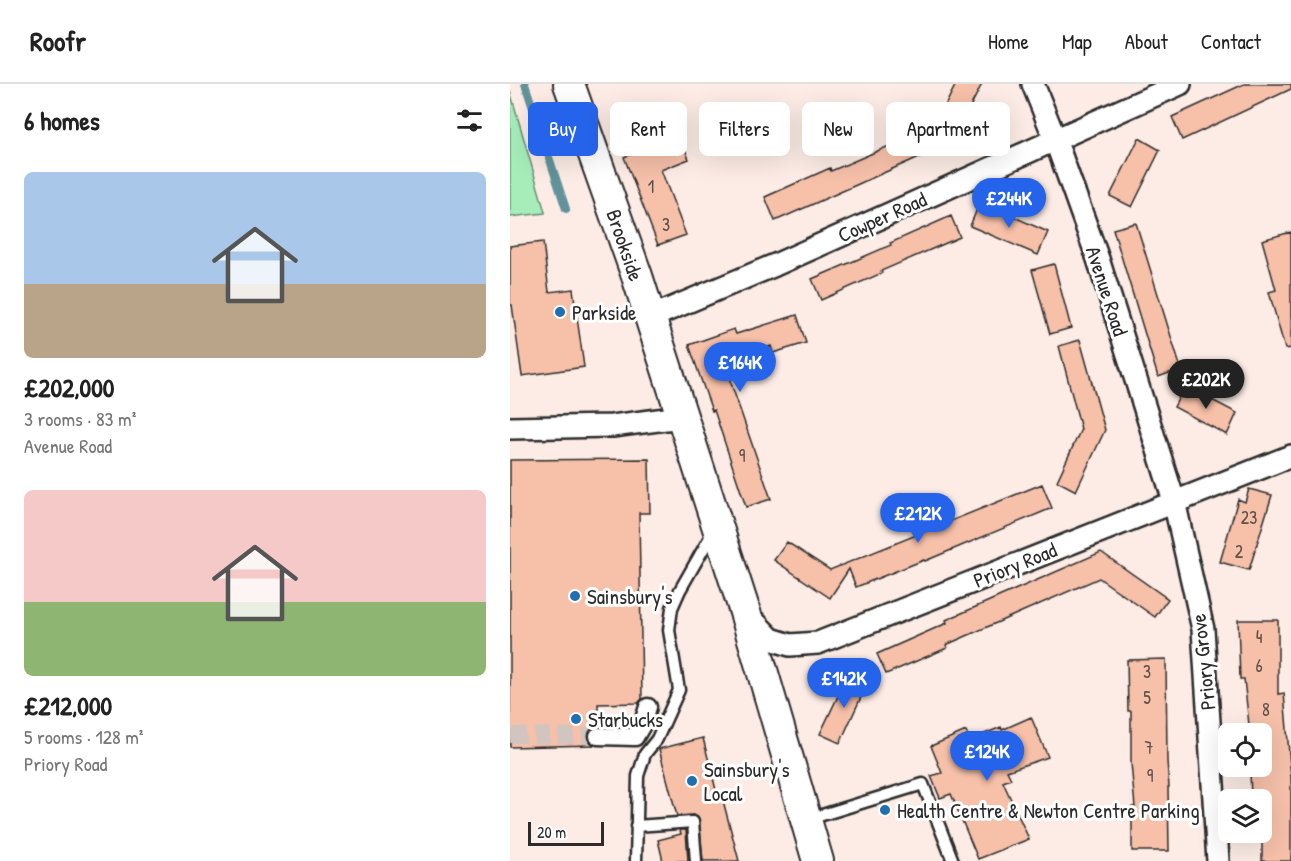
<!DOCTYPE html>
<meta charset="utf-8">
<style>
:root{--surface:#fff;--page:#f2f2f2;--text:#222;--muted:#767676;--line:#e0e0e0;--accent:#2563eb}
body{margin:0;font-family:"Patrick Hand",sans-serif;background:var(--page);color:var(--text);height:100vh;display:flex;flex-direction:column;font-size:22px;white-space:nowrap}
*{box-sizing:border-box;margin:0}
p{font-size:20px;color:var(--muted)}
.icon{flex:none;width:33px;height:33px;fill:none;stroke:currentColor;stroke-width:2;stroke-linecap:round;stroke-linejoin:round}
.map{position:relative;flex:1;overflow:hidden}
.details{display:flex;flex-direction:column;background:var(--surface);width:510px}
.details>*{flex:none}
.hud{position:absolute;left:18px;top:18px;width:570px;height:54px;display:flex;gap:12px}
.buttons{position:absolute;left:708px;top:639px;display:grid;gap:12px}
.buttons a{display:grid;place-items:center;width:54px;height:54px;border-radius:9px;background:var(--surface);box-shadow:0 6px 24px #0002;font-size:30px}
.scale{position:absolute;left:18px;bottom:15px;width:76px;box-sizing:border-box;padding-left:6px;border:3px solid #2b2b2b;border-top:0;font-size:16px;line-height:21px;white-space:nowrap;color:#2b2b2b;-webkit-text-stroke:4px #fff;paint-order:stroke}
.price{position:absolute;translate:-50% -51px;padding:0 14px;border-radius:21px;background:var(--accent);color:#fff;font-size:20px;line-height:39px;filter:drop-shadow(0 2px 3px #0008)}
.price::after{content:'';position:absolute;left:50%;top:36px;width:18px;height:14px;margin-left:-9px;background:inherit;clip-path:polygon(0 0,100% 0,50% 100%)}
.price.active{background:#222;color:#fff}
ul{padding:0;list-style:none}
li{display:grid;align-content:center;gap:12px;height:318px;padding:0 24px}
li span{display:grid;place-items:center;height:186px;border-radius:9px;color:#555}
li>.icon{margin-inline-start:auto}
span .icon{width:108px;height:108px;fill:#fffc;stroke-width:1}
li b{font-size:26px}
h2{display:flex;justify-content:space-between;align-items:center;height:72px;padding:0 24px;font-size:26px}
.pill{padding:0 21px;border-radius:9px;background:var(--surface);box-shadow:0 6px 24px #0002;font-size:21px;line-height:54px}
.pill.active{background:var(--accent);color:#fff}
header{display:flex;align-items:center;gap:36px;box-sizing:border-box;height:84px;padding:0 30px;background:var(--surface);border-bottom:2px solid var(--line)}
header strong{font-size:28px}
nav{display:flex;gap:33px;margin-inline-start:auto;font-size:21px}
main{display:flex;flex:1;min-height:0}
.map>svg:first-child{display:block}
.green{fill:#a6edba;stroke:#688c72;stroke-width:1.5}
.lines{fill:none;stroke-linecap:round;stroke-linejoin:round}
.stream{stroke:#63929b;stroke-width:8}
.building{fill:#f6c0a9;stroke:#2b2b2b;stroke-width:1.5}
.pedestrian-tunnel{stroke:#d2c5c0;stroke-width:16;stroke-dasharray:16 8;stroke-linecap:butt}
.service-casing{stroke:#2b2b2b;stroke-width:15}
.pedestrian-casing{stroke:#2b2b2b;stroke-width:21}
.minor-casing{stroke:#2b2b2b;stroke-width:26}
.secondary-casing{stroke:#2b2b2b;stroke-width:34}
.service{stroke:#fff;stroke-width:10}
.pedestrian{stroke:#fff;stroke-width:16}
.minor{stroke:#fff;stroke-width:21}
.secondary{stroke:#fff;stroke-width:30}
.poi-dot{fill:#1f6fb2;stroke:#fff;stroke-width:2}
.labels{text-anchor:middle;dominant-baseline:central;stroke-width:6;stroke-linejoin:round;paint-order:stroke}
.number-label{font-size:18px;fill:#5e504a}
.street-label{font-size:21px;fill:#2b2b2b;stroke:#fff}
.poi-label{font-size:21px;fill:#2b2b2b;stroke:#fff;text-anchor:start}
</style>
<header>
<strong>Roofr</strong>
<nav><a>Home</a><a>Map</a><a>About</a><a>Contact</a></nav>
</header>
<main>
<section class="details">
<h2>6 homes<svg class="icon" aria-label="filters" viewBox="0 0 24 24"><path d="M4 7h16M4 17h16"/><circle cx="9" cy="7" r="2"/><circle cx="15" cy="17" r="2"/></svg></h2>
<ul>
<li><span style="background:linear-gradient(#a9c7e8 60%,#b9a48a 0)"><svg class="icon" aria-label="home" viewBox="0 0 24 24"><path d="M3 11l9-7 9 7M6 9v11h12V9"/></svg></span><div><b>£202,000</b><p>3 rooms · 83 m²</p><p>Avenue Road</p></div></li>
<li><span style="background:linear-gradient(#f6c9c9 60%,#8fb573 0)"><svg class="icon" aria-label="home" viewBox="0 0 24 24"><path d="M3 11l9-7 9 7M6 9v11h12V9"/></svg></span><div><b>£212,000</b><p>5 rooms · 128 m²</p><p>Priory Road</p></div></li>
</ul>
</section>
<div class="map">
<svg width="781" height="777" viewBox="0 0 781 777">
<rect width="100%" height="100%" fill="#fcece5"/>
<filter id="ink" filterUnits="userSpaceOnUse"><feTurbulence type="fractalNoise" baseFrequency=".0167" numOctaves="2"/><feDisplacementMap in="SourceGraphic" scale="12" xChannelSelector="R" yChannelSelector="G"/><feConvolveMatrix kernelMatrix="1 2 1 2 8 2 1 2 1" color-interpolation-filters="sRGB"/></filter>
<g filter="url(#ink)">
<path class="green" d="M0,7l35,121v1l-35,4z"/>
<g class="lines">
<path class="stream" d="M15,0l41,125"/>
</g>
<path class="building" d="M446,0h26l-29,56 -20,-10z
M734,0h47v5l-109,51 -10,-23z
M407,50l9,20 -151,67 -10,-24 65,-29 1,3z
M169,51l10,24 -28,11 25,65 -28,10 -34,-88z
M629,54l21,12 -28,57 -22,-11z
M470,118l68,30 -10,23 -68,-29z
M441,132l9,21 -79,34 1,2 -61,27 -9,-21 79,-34 -1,-2z
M626,139l45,146 -23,8 -45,-148z
M781,148v116l-6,1 -16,-57 7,-2 -14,-50z
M33,158l6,50 24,-3 11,78 -62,9 -10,-71h-2v-59z
M544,180l17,64 -21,6 -18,-64z
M287,231l9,28 -33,10 -2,-7 -47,17 47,136 -25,8 -32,-97 -2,1 -23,-66 45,-16 2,5z
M570,256l25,90 -29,61 -19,-10 24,-52 -22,-83z
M675,302l52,27 -10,22 -53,-28z
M139,375l1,54h-11l3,186 -4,4 -40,1v22l-5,1 -4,4 -1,4 1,6 5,4 -84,2v-287z
M532,400l10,24 -127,53 -1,-1 -68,27 -7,-18 -19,29 -56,-38 13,-18 43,28z
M739,405l23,6 -23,75 -29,-8 18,-63 7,3z
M591,468l67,47 -13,18 -56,-39 -153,67 1,3 -61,26 -9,-20 70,-31 -1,-3z
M728,536h40v74l6,-1 7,85v83h-29v-61h-11l-1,-30 5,-1 -1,-3h8v-32h-12l-6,-55h-4z
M656,575l1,102 2,26h-1l1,64h-37v-44h3l-4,-44v-52h-3l-1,-51z
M338,591l19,9 -27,59 -20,-9z
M521,633l17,40 -41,14 4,8 -8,3 26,57 -51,20 -27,-65 -11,4 -9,-22 11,-3 -11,-27 35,-15 4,9 31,-13 1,3z
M193,654l14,56 4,-1 18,68h-36l-4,-43 -6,-3 -16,1 -18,-67z
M170,746h6l2,31h-25l-5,-21 23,-6z"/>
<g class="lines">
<path class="pedestrian-tunnel" d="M0,651l88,1"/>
<defs>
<path id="service" d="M299,735l114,-35 30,77
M126,742l57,-4 3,39
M126,777l2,-85 7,-22 12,-15 22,-49 -10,-60 3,-22 8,-18 33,-58"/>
<path id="pedestrian" d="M88,652l37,1 7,-12 6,-18"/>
<path id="minor" d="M523,0l22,55 43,120 76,242 29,128 15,232
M139,234l126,-53 405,-181
M0,344l102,-2 69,-9
M238,531l23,24 19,6 28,-2 473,-187"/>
<path id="secondary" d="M59,0l68,192 108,336 73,249"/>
</defs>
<use href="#service" class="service-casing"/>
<use href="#pedestrian" class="pedestrian-casing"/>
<use href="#minor" class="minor-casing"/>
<use href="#secondary" class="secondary-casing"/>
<use href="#service" class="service"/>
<use href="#pedestrian" class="pedestrian"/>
<use href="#minor" class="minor"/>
<use href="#secondary" class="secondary"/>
</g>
</g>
<g class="poi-dot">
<circle cx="50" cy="228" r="6"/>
<circle cx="65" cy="512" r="6"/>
<circle cx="66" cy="635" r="6"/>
<circle cx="182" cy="697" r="6"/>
<circle cx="375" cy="726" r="6"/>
</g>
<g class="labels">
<g class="number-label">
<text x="141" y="102">1</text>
<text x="156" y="140">3</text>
<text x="232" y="371">9</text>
<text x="739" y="433">23</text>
<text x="729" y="467">2</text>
<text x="749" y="552">4</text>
<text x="749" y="581">6</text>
<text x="637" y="587">3</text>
<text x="637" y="613">5</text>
<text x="756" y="625">8</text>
<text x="639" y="663">7</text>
<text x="640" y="691">9</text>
</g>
<g class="street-label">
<text transform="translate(372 133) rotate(-24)">Cowper Road</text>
<text transform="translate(115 161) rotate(71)">Brookside</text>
<text transform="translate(597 207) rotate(72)">Avenue Road</text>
<text transform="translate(505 481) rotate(-22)">Priory Road</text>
<text transform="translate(693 578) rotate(-96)">Priory Grove</text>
</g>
<g class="poi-label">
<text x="62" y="228">Parkside</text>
<text x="77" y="512">Sainsbury's</text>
<text x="78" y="635">Starbucks</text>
<text x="194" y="685">Sainsbury's<tspan x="194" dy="24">Local</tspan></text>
<text x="387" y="726">Health Centre &amp; Newton Centre Parking</text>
</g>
</g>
</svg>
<div class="buttons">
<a><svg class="icon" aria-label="locate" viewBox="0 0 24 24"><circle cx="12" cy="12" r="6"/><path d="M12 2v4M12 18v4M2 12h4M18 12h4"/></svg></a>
<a><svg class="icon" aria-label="layers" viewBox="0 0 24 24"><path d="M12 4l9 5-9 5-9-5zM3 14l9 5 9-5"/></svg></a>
</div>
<div class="scale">20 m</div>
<b class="price" style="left:499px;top:145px">£244K</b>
<b class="price" style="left:230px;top:309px">£164K</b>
<b class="price active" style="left:696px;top:326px">£202K</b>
<b class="price" style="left:408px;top:460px">£212K</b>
<b class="price" style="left:334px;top:625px">£142K</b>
<b class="price" style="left:477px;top:698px">£124K</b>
<div class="hud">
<a class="pill active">Buy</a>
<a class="pill">Rent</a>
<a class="pill">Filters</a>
<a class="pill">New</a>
<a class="pill">Apartment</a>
</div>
</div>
</main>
